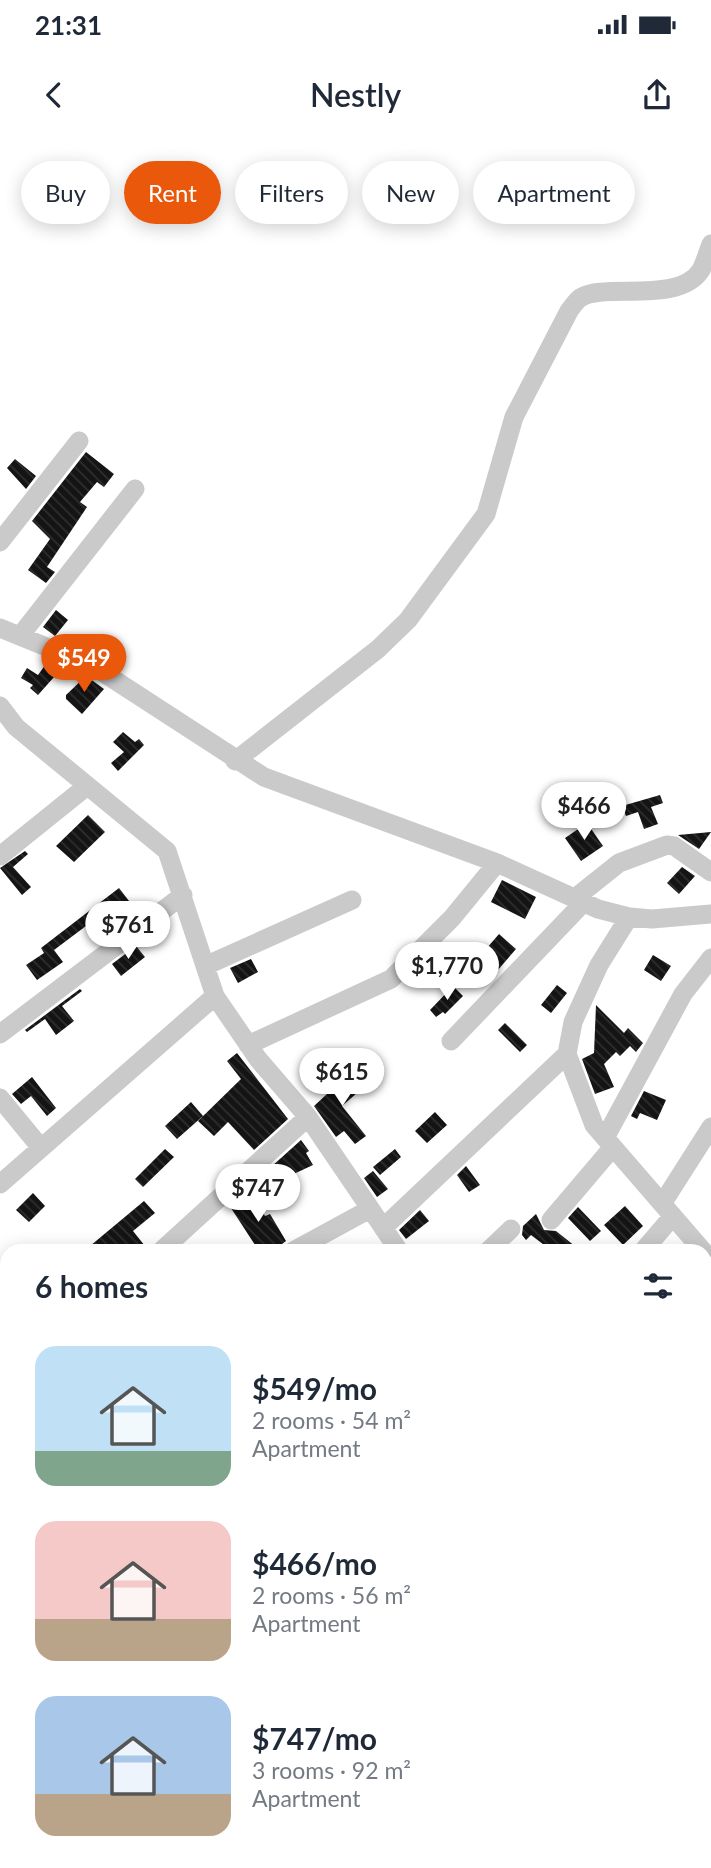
<!DOCTYPE html>
<meta charset="utf-8">
<style>
:root{--surface:#fff;--page:#f2f2f3;--text:#1f2937;--muted:#747a83;--accent:#ea580c}
body{margin:0;font-family:Lato,sans-serif;background:var(--page);color:var(--text);height:100vh;display:flex;flex-direction:column;font-size:26px;white-space:nowrap}
*{box-sizing:border-box;margin:0}
p{font-size:23px;color:var(--muted)}
.icon{flex:none;width:38px;height:38px;fill:none;stroke:currentColor;stroke-width:2;stroke-linecap:round;stroke-linejoin:round}
.map{position:relative;flex:1;overflow:hidden}
.drawer{position:absolute;left:0px;top:1104px;width:712px;height:625px;display:flex;flex-direction:column;background:var(--surface);border-radius:21px 21px 0 0;box-shadow:0 4px 18px #0003}
.drawer>*{flex:none}
.top-card{position:absolute;left:21px;top:21px;width:670px;height:63px;display:flex;gap:14px}
.price{position:absolute;translate:-50% -60px;padding:0 16px;border-radius:24px;background:#fff;color:#222;font-size:23px;line-height:46px;filter:drop-shadow(0 2px 4px #0008)}
.price::after{content:'';position:absolute;left:50%;top:42px;width:21px;height:16px;margin-left:-10px;background:inherit;clip-path:polygon(0 0,100% 0,50% 100%)}
.price.selected{background:var(--accent);color:#fff}
ul{padding:0;list-style:none}
li{display:flex;align-items:center;gap:21px;height:175px;padding:0 35px}
li span{display:grid;place-items:center;flex:none;width:196px;height:140px;border-radius:21px;color:#555}
li>.icon{margin-inline-start:auto}
span .icon{width:84px;height:84px;fill:#fffc;stroke-width:1}
li b{font-size:30px}
h2{display:flex;justify-content:space-between;align-items:center;height:84px;padding:0 35px;font-size:30px}
.chip{padding:0 24px;border-radius:32px;background:var(--surface);box-shadow:0 4px 18px #0003;font-size:24px;line-height:63px}
.chip.selected{background:var(--accent);color:#fff}
.status{display:flex;justify-content:space-between;align-items:center;height:49px;padding:0 35px;background:var(--surface);direction:ltr}
.status svg{height:19px;fill:currentColor}
header{display:flex;justify-content:space-between;align-items:center;height:91px;padding:0 35px;background:var(--surface);font-size:32px;font-weight:600}
.map>svg:first-child{display:block}
.building{fill:url(#building-back-hatch)}
.lines{fill:none;stroke-linecap:round;stroke-linejoin:round}
.minor{stroke:#cacaca;stroke-width:19}
</style>
<div class="status"><b>21:31</b><svg viewBox="0 0 49 12"><path d="M0 12V9h3v3zM5 12V6h3v6zM10 12V3h3v9zM15 12V0h3v12zM26 1h20v11H26zM47 4h2v5h-2z"/></svg></div>
<header><svg class="icon" aria-label="back" viewBox="0 0 24 24"><path d="M15 5l-7 7 7 7"/></svg>Nestly<svg class="icon" aria-label="share" viewBox="0 0 24 24"><path d="M12 15V3M7 8l5-5 5 5M5 13v7h14v-7"/></svg></header>
<div class="map">
<svg width="711" height="1728" viewBox="0 0 711 1728">
<defs>
<pattern id="building-back-hatch" width="6" height="6" patternUnits="userSpaceOnUse" patternTransform="scale(1.75)"><rect width="6" height="6" fill="#141414"/><path d="M-1 5l2 2M0 0l6 6M5-1l2 2" fill="none" stroke="#2e2e2e"/></pattern>
</defs>
<rect width="100%" height="100%" fill="#fff"/>
<path class="building" d="M86,312l28,22 -10,13 -7,-5 -17,20 7,5 -40,60 8,5 -9,11 -18,-13 22,-31 -18,-18z
M15,319l21,17 -10,13 -19,-21z
M56,470l12,10 -13,16 -12,-9z
M48,521l15,6 -25,28 -8,-7 3,-3 -12,-7 6,-10 11,7z
M86,536l18,13 -22,25 -16,-15v-4z
M123,592l12,10 4,-3 5,6 -26,26 -7,-8 13,-11 -11,-10z
M660,655l3,8 -12,4 7,17 -14,5 -6,-17 -12,4 -4,-10z
M88,675l17,17 -31,30 -18,-16z
M587,683l16,23 -22,15 -16,-23z
M711,692l-12,17 -21,-14z
M25,711l3,3 -15,13 18,20 -9,8 -22,-27z
M682,727l13,9 -16,18 -12,-11z
M502,740l34,17 -11,22 -34,-17z
M119,748l17,22 -17,13 2,4 -10,7 -13,-17 -44,33 9,12 -26,18 -11,-15 18,-12 -3,-5z
M499,794l17,15 -19,22 -17,-15z
M136,806l9,11 -24,19 -9,-12z
M653,815l18,11 -10,15 -17,-11z
M251,819l7,13 -20,11 -8,-15z
M557,845l10,8 -16,20 -10,-8z
M453,846l10,10 -18,18 -2,-2 -7,5 -6,-7z
M80,849l2,2 -20,15 12,15 -18,14 -11,-16 -18,13 -2,-2z
M596,865l28,28 4,-5 15,15 -7,9 -6,-6 -10,10 -4,-4 -12,12 10,23 -19,7 -13,-35 12,-6z
M505,883l22,22 -7,7 -22,-22z
M237,913l51,66 -34,31 -26,-28 -14,14 -16,-15 43,-42 -14,-18z
M352,931l13,15 -23,20 24,30 -11,8 -11,-13 -8,6 -22,-31z
M32,937l24,31 -9,8 -16,-20 -10,8 -9,-10z
M644,951l22,9 -9,20 -17,-7 -3,6 -6,-3z
M191,962l12,14 -26,23 -12,-13z
M435,972l12,13 -20,18 -12,-12z
M301,1000l8,11 -3,2 7,12 -30,14 11,18 -12,7 -21,-28z
M165,1009l9,8 -31,30 -8,-8z
M395,1009l6,8 -21,18 -7,-8z
M466,1026l14,19 -11,7 -12,-17z
M373,1031l15,18 -11,8 -13,-19z
M251,1051l14,25 5,-2 16,27 -13,10h-14l-30,-46z
M33,1053l12,13 -16,16 -13,-12z
M144,1061l11,12 -22,18 16,20h-65z
M625,1066l18,20 -20,19 -19,-20z
M578,1067l23,24 -11,10 -22,-23z
M420,1070l9,11 -23,18 -7,-9z
M536,1074l8,16 12,1 25,20h-29l-21,-16 -5,5 -4,-5 1,-9z"/>
<g class="lines">
<path class="minor" d="M0,402l79,-101
M0,488l93,38 171,111 233,86 101,46 31,8 23,2 59,-5
M20,496l115,-147
M0,566l16,21 151,124 48,145 43,63 50,58 91,134
M235,621l143,-112 30,-29 78,-106 28,-97 55,-106c3,-4 7,-10 11,-13 24,-16 99,7 121,-28 4,-8 7,-18 10,-26
M0,716l87,-70
M575,758l44,-35 48,-18 7,1 37,26
M629,777l-30,48 -26,57 -6,32 27,71 109,126
M205,826l147,-66
M0,894l183,-139
M451,901l133,-139
M248,905l143,-66 61,-61 45,-55
M0,958l41,50
M605,998l78,-144 28,-36
M0,1044l215,-188
M662,1064l49,-77
M551,1080l62,-73
M383,1088l184,-174
M161,1111l147,-134
M293,1111l77,-42
M488,1111l23,-22
M643,1111l30,-35
M705,1172l6,-7
M0,1287l7,7
M705,1317l6,-8
M0,1382l7,8
M0,1420l7,-5
M705,1504l6,-1
M0,1538l7,-5
M0,1562l7,8
M705,1614l6,-2
M0,1615l7,-5
M0,1696l7,-5
M137,1722l5,6
M169,1728l10,-6
M352,1728l10,-6
M515,1728v-6
M707,1728l4,-1"/>
</g>
</svg>
<b class="price selected" style="left:84px;top:554px">$549</b>
<b class="price" style="left:584px;top:702px">$466</b>
<b class="price" style="left:128px;top:821px">$761</b>
<b class="price" style="left:447px;top:862px">$1,770</b>
<b class="price" style="left:342px;top:968px">$615</b>
<b class="price" style="left:258px;top:1084px">$747</b>
<div class="top-card">
<a class="chip">Buy</a>
<a class="chip selected">Rent</a>
<a class="chip">Filters</a>
<a class="chip">New</a>
<a class="chip">Apartment</a>
</div>
<section class="drawer">
<h2>6 homes<svg class="icon" aria-label="filters" viewBox="0 0 24 24"><path d="M4 7h16M4 17h16"/><circle cx="9" cy="7" r="2"/><circle cx="15" cy="17" r="2"/></svg></h2>
<ul>
<li><span style="background:linear-gradient(#bfe0f5 75%,#7fa58c 0)"><svg class="icon" aria-label="home" viewBox="0 0 24 24"><path d="M3 11l9-7 9 7M6 9v11h12V9"/></svg></span><div><b>$549/mo</b><p>2 rooms · 54 m²</p><p>Apartment</p></div></li>
<li><span style="background:linear-gradient(#f6c9c9 70%,#b9a48a 0)"><svg class="icon" aria-label="home" viewBox="0 0 24 24"><path d="M3 11l9-7 9 7M6 9v11h12V9"/></svg></span><div><b>$466/mo</b><p>2 rooms · 56 m²</p><p>Apartment</p></div></li>
<li><span style="background:linear-gradient(#a9c7e8 70%,#b9a48a 0)"><svg class="icon" aria-label="home" viewBox="0 0 24 24"><path d="M3 11l9-7 9 7M6 9v11h12V9"/></svg></span><div><b>$747/mo</b><p>3 rooms · 92 m²</p><p>Apartment</p></div></li>
</ul>
</section>
</div>
